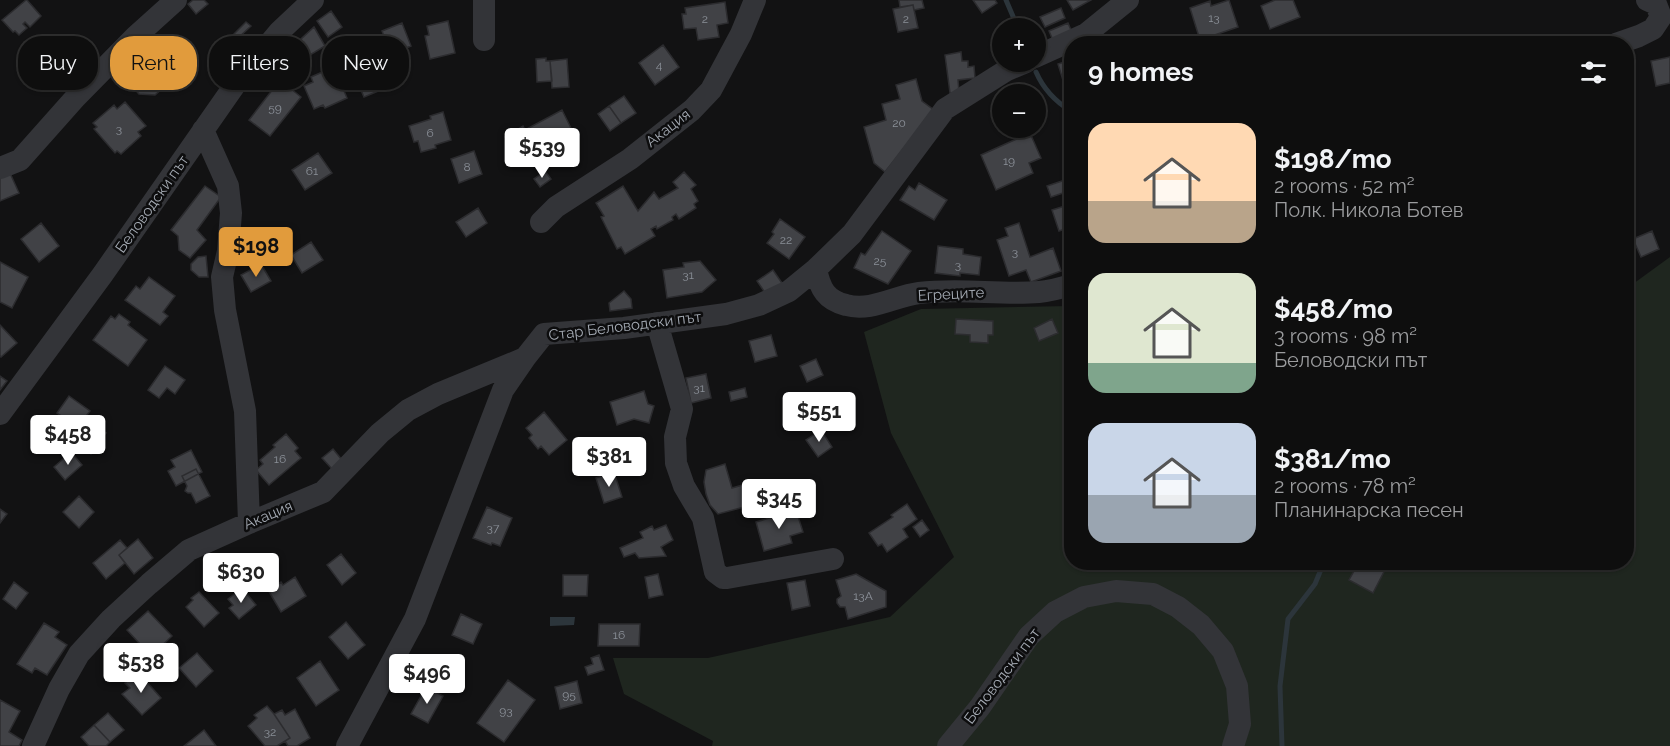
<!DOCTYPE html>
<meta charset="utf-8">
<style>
:root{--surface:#0e0e0e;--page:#1c1c1c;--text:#f1f3f6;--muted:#9b9c9e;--line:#2e2e2e;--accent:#e19b3c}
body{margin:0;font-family:Raleway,sans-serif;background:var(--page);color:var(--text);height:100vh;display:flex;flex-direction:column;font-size:22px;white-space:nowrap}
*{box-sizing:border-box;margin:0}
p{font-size:20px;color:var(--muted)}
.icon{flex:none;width:33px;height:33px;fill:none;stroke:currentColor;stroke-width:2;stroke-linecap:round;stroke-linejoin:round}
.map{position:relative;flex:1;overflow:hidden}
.details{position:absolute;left:1064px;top:36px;width:570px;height:534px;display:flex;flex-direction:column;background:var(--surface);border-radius:24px;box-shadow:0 2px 4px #0004,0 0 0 2px var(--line)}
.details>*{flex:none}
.hud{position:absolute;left:18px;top:36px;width:570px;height:54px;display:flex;gap:12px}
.controls{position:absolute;left:992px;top:18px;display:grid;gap:12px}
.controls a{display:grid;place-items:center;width:54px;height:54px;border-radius:50%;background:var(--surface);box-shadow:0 2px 4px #0004,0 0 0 2px var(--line);font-size:30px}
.price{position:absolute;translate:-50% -51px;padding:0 14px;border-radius:6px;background:#fff;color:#222;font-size:20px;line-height:39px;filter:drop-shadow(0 2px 3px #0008)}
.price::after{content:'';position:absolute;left:50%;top:36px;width:18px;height:14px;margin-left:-9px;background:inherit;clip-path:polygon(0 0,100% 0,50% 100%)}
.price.active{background:var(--accent);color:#111}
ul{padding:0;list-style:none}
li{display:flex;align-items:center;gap:18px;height:150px;padding:0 24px}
li span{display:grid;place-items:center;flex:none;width:168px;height:120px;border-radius:18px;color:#555}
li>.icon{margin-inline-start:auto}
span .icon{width:72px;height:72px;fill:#fffc;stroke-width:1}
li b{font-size:26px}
h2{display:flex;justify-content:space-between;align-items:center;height:72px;padding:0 24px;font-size:26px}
.chip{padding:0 21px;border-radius:24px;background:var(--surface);box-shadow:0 2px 4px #0004,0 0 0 2px var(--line);font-size:21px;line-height:54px}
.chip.active{background:var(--accent);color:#111}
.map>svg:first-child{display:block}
.green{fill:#1f261f}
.water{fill:#2c353b}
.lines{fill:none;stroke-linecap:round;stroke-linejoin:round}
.stream{stroke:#2c353b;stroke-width:5}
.building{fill:#414246;stroke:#2c2c2f;stroke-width:1.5}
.minor{stroke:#333438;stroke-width:22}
.labels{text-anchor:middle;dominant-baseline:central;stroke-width:5;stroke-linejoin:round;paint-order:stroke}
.number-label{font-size:12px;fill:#8b9098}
.street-label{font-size:15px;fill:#a4aab3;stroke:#0d0d0e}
</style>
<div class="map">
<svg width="1670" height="746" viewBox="0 0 1670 746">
<rect width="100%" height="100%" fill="#121213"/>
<path class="green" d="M1670,257v489h-958l1,-5 -89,-47 -11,-36h95l182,-41 64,-60 -63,-124 -27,-101 57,-23 150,-3v256h555v-273z"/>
<path class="water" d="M550,617h25l-1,8 -24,1z"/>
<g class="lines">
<path class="stream" d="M1006,0l12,28
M1036,72c7,16 20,30 35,39
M1282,746l-2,-60 8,-67 27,-35 7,-17 -7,-5"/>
</g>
<path class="building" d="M26,0h1l14,16 -11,11 -5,-5 -2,2 4,4 -8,7 -4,-4 -2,1 -11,-12z
M193,0h11l4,4 -12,10 -8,-10z
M899,0h23l2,8 -10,2 -1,-5 -13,2z
M973,0h22l2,3 -15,10z
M1067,0h24l-18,10z
M1229,0l9,27 -38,13 -10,-32 20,-7 1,5z
M1275,0h18l7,17 -30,12 -9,-23z
M725,2l3,21 -11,2 2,12 -21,3 -2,-12 -12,1 -2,-15h4l-1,-6z
M913,5l5,23 -20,4 -5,-23z
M1061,8l4,10 -20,9 -5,-10z
M331,11l11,16 -14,10 -11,-16z
M448,21l7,32 -25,6 -5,-23 4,-1 -2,-9z
M246,22l5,4 -13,12 -4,-4z
M402,23l9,23 -20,8 -9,-23z
M1068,23l6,14 -19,8 -6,-14z
M314,27l11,19 -15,9 -9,-16z
M231,36l5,6 -12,9 -4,-5z
M152,45l26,30 -23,20 -16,-1 -19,-21z
M663,45l16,22 -24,18 -16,-22z
M961,52l1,9h6v6l6,-1 1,12 -17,2 1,12 -9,1 -5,-38z
M1670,57v26l-14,3 -5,-25z
M546,58v3h4l2,20 -15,1 -1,-23z
M567,59l2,28 -17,1 -2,-27z
M1071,60v29l-5,1 -8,-26z
M81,63l9,10 -14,12 -8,-10z
M372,64l11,25 -19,8 -11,-25z
M334,67l13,31 -22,10 -2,-3 -9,4 -10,-23 9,-4 -2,-5z
M916,79l6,22 12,9 -49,62 -11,-9 -10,-36 22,-7 -4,-16 18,-5 -4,-14z
M280,80l21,17 -31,39 -21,-16z
M1626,80h2l2,16h-4v8z
M624,96l12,17 -15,10 -12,-17z
M125,102l21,24 -8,6 3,4 -20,18 -4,-3 -2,2 -21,-24 3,-2 -4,-4 21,-18 3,4z
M609,106l12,17 -11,8 -12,-17z
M562,110l9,18 -2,2 8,14 -19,11 -5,-9 -33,18 -15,-27 18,-11 2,4z
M443,112l8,28 -16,5 1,3 -15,4 -3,-11 -4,1 -5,-16 22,-7 -1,-3z
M1030,133l11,25 -12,5 4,10 -37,17 -15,-35z
M474,151l8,23 -23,9 -8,-24z
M318,153l14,20 -27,17 -13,-20z
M545,171l6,8 -11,8 -6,-8z
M684,172l12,13 -5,4 7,12 -4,3 2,4 -17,11 -3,-5 -4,3 1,3 -16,9 -1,-3 -5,3 4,7 -30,18 -4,-7 -4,2 -16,-32 3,-1 -8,-13 27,-17 15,25 16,-19 5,7 19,-11 -5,-6z
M10,173l9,20 -19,8v-23z
M1065,180l4,11 -18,6 -4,-11z
M919,183l28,17 -13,20 -34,-20 9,-14 6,4z
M205,186l16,11 -24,33 9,10 -16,18 -11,-8 -1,-14 -7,-6z
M1068,205l3,8v14l-12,4 -7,-21z
M478,208l9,15 -21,14 -10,-15z
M780,219l25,18 -16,22 -22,-16 7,-9 -2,-2z
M41,223l18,23 -20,16 -18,-23z
M1019,223l11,34 23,-9 8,23 -30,11 -5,-12 -17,6 -12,-36 11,-4 -3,-8z
M882,231l29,20 -23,33 -34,-16 7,-15 4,2z
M1652,231l7,18 -18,8 -8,-18z
M311,242l12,18 -21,13 -11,-18z
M938,246l25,3v5l18,3 -2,18 -19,-2v3l-25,-3z
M206,256l2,21h-9l-8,-7v-6l7,-7z
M700,261l16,19 -14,12 -35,6 -4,-28 21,-3 -1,-4z
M0,262l28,15 -16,31 -12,-6z
M261,264l10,17 -20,11 -10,-17z
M773,270l11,16 -16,11 -11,-16z
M149,277l26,19 -12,16 5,4 -8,9 -35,-25 11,-14 4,3z
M624,291l7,8 1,9 -22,3 -1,-8z
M119,314l11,8 -2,3 19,15 -19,26 -35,-26 18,-24 4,3z
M956,319l37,2v14h-5v8l-18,-1v-7l-15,-1z
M1052,319l6,14 -19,8 -5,-13z
M0,325l17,18 -16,14 -1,-2z
M771,335l6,21 -22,6 -6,-21z
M816,359l7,16 -16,7 -7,-16z
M165,366l20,14 -10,14 -8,-6 -8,10 -11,-8z
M706,374l5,24 -20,5 -5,-25z
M0,376l7,5 -7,9z
M745,388l2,9 -16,4 -2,-9z
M644,391l4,13 6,2 -5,17 -15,-4 -17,6 -7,-23z
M69,396l21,15 -9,12 -6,-4 -3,4 -15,-10z
M544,412l23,28 -18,15 -8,-9 -3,3 -9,-11 3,-3 -6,-7z
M75,419l11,7 4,-5 16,12 -15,21 -16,-12 3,-5 -10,-8z
M821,430l11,17 -14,10 -12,-17z
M286,434l12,14 -3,3 6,7 -32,27 -13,-15 7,-6 -3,-4 15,-13 -2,-2z
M333,449l9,11 -10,9 -10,-11z
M191,450l11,22 -26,14 -8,-15 7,-4 -4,-7z
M71,452l11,13 -17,15 -11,-13z
M725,464l7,24 21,-6 6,21 -41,11 -8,-9 -4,-11 -2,-12 2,-12z
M196,469l14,27 -14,7 -5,-10h-3l-3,-2 2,-5 -5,-10z
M614,472l8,25 -18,6 -8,-25z
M79,496l15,16 -15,16 -16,-16z
M907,504l10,15 -14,10 5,8 -21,15 -5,-8 -4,2 -9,-13 24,-16 -2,-2z
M487,507l25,11 -12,28 -8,-3 -1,2 -18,-7z
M0,509l7,5 -7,9z
M796,510l7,22 -13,4 2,7 -28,8 -8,-29z
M922,520l7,10 -9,7 -7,-10z
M666,525l7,15 -12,7 5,9 -27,2 -4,-5 -11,4 -4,-9 23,-10 -3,-6 12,-6 2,4z
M138,539l15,19 -19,16 -15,-19z
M120,540l7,8 -8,7 6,8 -19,16 -13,-16z
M341,554l15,19 -14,12 -15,-20z
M1359,562h30l-16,31 -24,-13z
M658,574l5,21 -14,3 -4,-21z
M856,574l30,17v16l-38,12 -3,-12h-5l-3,-4v-4l4,-3 -5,-16z
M563,575h25l-1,21h-24z
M295,577l11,19 -25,16 -13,-22 13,-8 2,3z
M805,580l5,26 -18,4 -5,-27z
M14,582l14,11 -12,16 -13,-10z
M242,588l14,17 -17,14 -10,-11 4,-3 -5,-6z
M199,592l20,21 -15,14 -18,-20 7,-7 -2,-2z
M148,611l24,25 -21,20 -24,-26z
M461,614l21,10 -9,20 -21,-9z
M346,622l19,23 -17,14 -19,-22z
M44,623l15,9 -4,5 12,8 -20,30 -12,-7 -3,5 -15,-9z
M599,624h41l-1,22h-41z
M197,653l16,18 -17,16 -17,-19z
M599,655l5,15 -16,5 -3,-8 8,-3 -2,-6z
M320,661l19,29 -23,16 -19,-28z
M138,672l23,26 -19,17 -20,-21 8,-6 -5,-5z
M508,680l27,20 -31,42 -27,-19z
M577,681l5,22 -22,6 -5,-22z
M426,687l17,9 -15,27 -17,-9z
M0,700l20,11 -11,21 13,8 -3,6h-19z
M267,706l7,8 16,24 -13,8h-12l-17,-20 9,-8 -3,-3z
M295,709l15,29 -13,8h-9l-3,-5 5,-3 -16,-24 8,-4 3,5z
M108,713l16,17 -14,12 -16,-17z
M94,725l16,17 -4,4h-17l-8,-9z
M204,730l12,16h-32z"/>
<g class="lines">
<path class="minor" d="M484,40v-40
M1616,44l23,-8 14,-7 8,-12 -5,-13 -9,-4
M1035,57l51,-23 42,-34
M203,130l25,56 3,27 -3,38 -6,26 3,33 20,101 4,112
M0,168l20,-8 56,-63 59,-60 41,-37
M541,222l15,-15 74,-48 62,-49 19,-20 30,-56 14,-34
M816,269c4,20 10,31 30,36 25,7 49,-9 73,-12 40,-5 80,2 120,-1 11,-1 22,-4 32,-7
M657,323l25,86 -7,28 1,26 8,23 19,32 12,54 8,6h4l106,-19
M0,414l103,-140 134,-192 42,-50 34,-32
M33,746l26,-57 20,-35 32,-35 38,-35 40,-34 60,-27 74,-31 57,-59 28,-23 30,-16 87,-36
M347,746l68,-127 88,-229 22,-32 19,-24 80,-6 102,-14 33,-9 30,-14 27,-22 36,-35 93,-125 62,-39 19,-8
M948,746l32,-39 49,-71 26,-24 29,-15 32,-6 37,3 25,13 23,18 22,26 14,35 3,38 -7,22"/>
</g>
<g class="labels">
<g class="number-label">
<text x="1214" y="18">13</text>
<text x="705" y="19">2</text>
<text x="906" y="19">2</text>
<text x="659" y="65">4</text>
<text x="275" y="108">59</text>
<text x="899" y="123">20</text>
<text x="119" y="129">3</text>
<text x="430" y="133">6</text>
<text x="1009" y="161">19</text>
<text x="467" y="167">8</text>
<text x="312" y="171">61</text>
<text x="786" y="240">22</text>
<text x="1015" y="252">3</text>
<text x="880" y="261">25</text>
<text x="958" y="265">3</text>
<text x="688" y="275">31</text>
<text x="699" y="388">31</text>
<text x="280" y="459">16</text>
<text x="493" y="528">37</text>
<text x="863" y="596">13А</text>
<text x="619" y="635">16</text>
<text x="569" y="695">95</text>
<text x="506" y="711">93</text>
<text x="270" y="732">32</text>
</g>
<g class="street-label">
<text transform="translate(668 128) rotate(-38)">Акация</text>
<text transform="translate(152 204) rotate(-55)">Беловодски път</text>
<text transform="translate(951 294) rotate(-3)">Егреците</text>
<text transform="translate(625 326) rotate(-7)">Стар Беловодски път</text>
<text transform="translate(268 515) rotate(-23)">Акация</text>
<text transform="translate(1002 676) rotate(-53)">Беловодски път</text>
</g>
</g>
</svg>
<div class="controls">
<a>+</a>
<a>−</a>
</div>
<b class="price" style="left:542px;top:179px">$539</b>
<b class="price active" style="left:256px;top:278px">$198</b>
<b class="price" style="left:819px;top:443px">$551</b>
<b class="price" style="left:68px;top:466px">$458</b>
<b class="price" style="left:609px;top:488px">$381</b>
<b class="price" style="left:779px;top:530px">$345</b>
<b class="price" style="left:241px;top:604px">$630</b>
<b class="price" style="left:141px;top:694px">$538</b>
<b class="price" style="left:427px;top:705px">$496</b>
<div class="hud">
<a class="chip">Buy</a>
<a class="chip active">Rent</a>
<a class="chip">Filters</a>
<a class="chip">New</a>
</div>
<section class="details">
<h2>9 homes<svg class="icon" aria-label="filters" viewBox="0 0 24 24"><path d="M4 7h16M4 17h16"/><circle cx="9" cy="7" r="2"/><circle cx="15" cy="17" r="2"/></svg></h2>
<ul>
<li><span style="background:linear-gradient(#ffd9b3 65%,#b9a48a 0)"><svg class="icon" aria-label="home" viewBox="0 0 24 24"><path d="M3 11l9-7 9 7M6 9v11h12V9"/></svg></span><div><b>$198/mo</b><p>2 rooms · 52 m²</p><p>Полк. Никола Ботев</p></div></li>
<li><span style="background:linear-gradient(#dfe7d0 75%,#7fa58c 0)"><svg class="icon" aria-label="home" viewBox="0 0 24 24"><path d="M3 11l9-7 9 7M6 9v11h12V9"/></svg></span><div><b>$458/mo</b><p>3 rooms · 98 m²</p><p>Беловодски път</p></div></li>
<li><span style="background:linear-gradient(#c9d6e8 60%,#9aa5b1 0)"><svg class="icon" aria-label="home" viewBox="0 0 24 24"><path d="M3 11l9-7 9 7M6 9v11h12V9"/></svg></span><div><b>$381/mo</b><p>2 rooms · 78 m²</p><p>Планинарска песен</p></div></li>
</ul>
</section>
</div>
